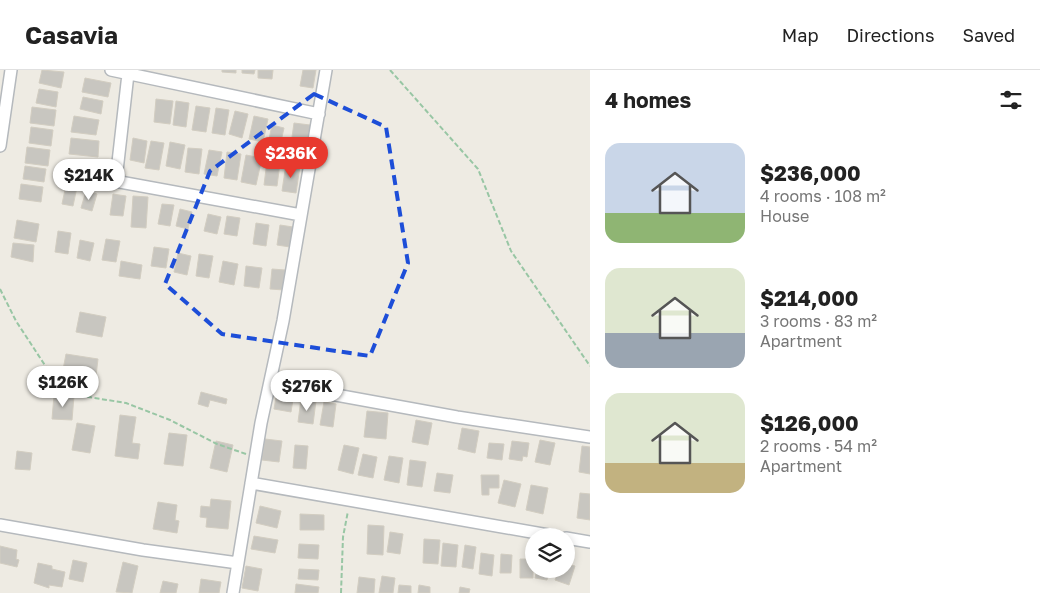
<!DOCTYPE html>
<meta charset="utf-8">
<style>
:root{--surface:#fff;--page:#f6f6f6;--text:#222;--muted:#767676;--line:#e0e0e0;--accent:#e8392e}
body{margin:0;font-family:"Golos Text",sans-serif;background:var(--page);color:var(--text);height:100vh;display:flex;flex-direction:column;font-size:19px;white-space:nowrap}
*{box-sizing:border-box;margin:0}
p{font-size:16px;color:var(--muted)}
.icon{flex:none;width:28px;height:28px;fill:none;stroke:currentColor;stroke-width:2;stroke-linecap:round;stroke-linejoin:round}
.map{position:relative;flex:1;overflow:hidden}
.side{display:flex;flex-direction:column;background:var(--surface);width:450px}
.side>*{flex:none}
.fabs{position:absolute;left:525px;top:458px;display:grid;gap:10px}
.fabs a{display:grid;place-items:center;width:50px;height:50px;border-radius:50%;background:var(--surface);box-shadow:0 2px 8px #0003;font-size:25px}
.price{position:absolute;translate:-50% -42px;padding:0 11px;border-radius:18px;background:#fff;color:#222;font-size:16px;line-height:32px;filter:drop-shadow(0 1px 2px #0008)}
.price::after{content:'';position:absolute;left:50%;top:30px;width:15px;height:11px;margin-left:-8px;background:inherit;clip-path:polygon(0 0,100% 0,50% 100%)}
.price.current{background:var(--accent);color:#fff}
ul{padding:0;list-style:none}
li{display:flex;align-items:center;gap:15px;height:125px;padding:0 15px}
li span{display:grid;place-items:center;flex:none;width:140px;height:100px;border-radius:15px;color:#555}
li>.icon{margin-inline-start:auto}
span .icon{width:60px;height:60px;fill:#fffc;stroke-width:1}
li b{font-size:21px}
h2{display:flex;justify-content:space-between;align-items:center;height:60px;padding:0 15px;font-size:21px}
header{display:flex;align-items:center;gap:30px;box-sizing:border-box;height:70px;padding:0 25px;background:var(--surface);border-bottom:1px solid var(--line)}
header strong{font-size:24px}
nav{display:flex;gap:28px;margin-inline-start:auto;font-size:18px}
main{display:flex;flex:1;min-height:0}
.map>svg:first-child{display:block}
.building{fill:#c8c6c0;stroke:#d2cdc1}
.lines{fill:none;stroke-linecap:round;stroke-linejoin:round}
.street-casing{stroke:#b5b9bd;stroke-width:14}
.path{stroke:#98c6a4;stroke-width:2;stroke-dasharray:5 2.5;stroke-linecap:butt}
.street{stroke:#fff;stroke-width:11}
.marked{fill:none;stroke:#1d4ed8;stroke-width:4;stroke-dasharray:10 6;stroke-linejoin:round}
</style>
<header>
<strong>Casavia</strong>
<nav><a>Map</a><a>Directions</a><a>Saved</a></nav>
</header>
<main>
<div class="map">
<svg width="590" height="523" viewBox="0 0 590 523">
<rect width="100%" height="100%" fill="#eeebe3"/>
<path class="building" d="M42,0l22,2 -3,16 -22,-5z
M222,0h14v3l-14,-1z
M242,0h13l-1,4 -12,-1z
M258,0h15l-1,9 -14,-1z
M303,0h13l-3,18 -13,-2z
M85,8l26,5 -3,14 -26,-5z
M39,19l19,3 -2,15 -20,-4z
M83,27l20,4 -2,13 -21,-5z
M156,29l17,2 -3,23 -16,-2z
M176,31l13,2 -3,24 -13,-2z
M196,36l14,2 -4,24 -14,-2z
M32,37l24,3 -2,16 -24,-3z
M216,38l13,2 -4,25 -13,-2z
M235,41l13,3 -6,24 -13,-4z
M74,46l25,4 -3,15 -25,-3z
M254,46l14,3 -5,23 -14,-3z
M294,53l16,2 -3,21 -16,-2z
M272,55l12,3 -4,18 -12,-2z
M31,57l22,3 -2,16 -22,-3z
M71,68l28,3 -1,16 -29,-3z
M133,68l14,3 -3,22 -14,-3z
M151,71l13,2 -5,27 -14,-2z
M170,72l15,3 -5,24 -14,-3z
M27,77l23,3 -2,16 -23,-3z
M188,78l14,1 -3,25 -14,-2z
M209,80l13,2 -5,24 -13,-2z
M227,82l14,2 -4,26 -13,-2z
M246,85l16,3 -6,27 -15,-3z
M267,91l13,2 -3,23 -13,-1z
M286,94l14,2 -4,27 -14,-2z
M25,96l21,3 -2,13 -21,-3z
M21,114l22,3 -2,15 -22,-3z
M66,115l11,2 -4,19 -11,-2z
M86,121l11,3 -5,17 -11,-3z
M113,124l13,2 -3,20 -13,-1z
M133,126l15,1 -2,31 -15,-1z
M162,134l12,1 -4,21 -12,-2z
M180,139l12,3 -4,17 -12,-3z
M208,144l13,3 -4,17 -13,-3z
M227,146l13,2 -3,18 -13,-2z
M17,150l22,4 -3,18 -22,-4z
M256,153l13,2 -3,21 -13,-2z
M280,155l13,2 -3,20 -13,-2z
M58,161l13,2 -3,21 -13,-2z
M106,169l14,2 -4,21 -14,-2z
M80,170l14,3 -4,18 -13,-3z
M13,173l21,2 -1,17 -22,-5z
M154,177l15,2 -3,19 -15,-2z
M178,183l13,3 -4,19 -13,-3z
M199,184l14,2 -4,22 -13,-2z
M121,191l21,4 -2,14 -21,-3z
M223,191l15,3 -4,21 -15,-3z
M246,196l16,2 -3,20 -15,-2z
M272,199l13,1 -1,20 -14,-1z
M80,242l26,5 -4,20 -26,-5z
M66,284l32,5 -2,17 -22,-3 -1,4 -11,-2z
M277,321l17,2 -3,19 -17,-3z
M201,322l26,7 -1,5 -16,-4 -2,7 -10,-3z
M54,325l20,1 -2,24 -20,-1z
M301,329l15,2 -3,23 -15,-2z
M324,332l12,2 -3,23 -13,-2z
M367,341l21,2 -2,26 -22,-2z
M120,345l16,2 -4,26 8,1 -2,15 -23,-3z
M416,350l16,3 -4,22 -16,-3z
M77,353l18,3 -5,27 -18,-3z
M462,358l17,3 -4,22 -17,-4z
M169,363l18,2 -4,31 -19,-2z
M265,369l17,2 -3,21 -17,-2z
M540,370l15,3 -5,22 -15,-3z
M216,371l17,4 -6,27 -17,-4z
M512,371l17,2 -2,14 -4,-1 -1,5 -13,-2z
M489,373l15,1 -2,16 -15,-2z
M295,375l13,1 -2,23 -13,-1z
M344,375l15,3 -6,26 -15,-4z
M582,376l8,1v27l-11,-2z
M17,381l15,2 -2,17 -15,-1z
M363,384l14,3 -4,21 -15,-3z
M389,386l14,2 -4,25 -15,-3z
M410,390l16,2 -4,25 -15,-2z
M437,403l16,2 -3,18 -16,-2z
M481,405h18v13h-10v7h-7z
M504,410l17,4 -6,23 -17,-4z
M531,415l17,3 -5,26 -17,-4z
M580,423l10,1v26l-13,-2z
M211,429l20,2 -3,28 -22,-2 1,-9 -7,-1 1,-11 9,1z
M158,432l19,3 -2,15 4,1 -2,12 -24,-4z
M260,436l21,5 -4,17 -21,-5z
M300,444l24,1v15h-24z
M368,455l16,1 -1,29 -16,-1z
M390,462l13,2 -3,20 -13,-2z
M254,466l24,4 -3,13 -24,-4z
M424,469l16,1 -2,24 -15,-1z
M443,473l15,2 -2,22 -15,-1z
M299,474l20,1 -1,14 -20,-1z
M465,475l11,2 -3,22 -11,-2z
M0,476l17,4 -1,9 3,1 -2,7 -17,-4z
M481,483l13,2 -2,21 -13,-2z
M501,484l11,1 -1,18h-11z
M520,489h13v19h-13z
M73,490l14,3 -4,19 -14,-3z
M123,492l15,4 -6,27 -16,-1z
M38,493l14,3v3l13,3 -3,15 -13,-2v3l-15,-5z
M566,494l9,2 -6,19 -14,-5 4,-11h7z
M246,496l16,3 -4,22 -16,-3z
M299,499l20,1 -1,10 -20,-1z
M537,499h12l-2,11 -12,-2z
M382,506l13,2 -2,15h-14z
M359,507l16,2 -1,14h-17z
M201,509l20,3 -2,11h-20z
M163,511l15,3 -2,9h-16z
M296,514l23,3 -1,6h-23z
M399,515l12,1v7h-13z
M419,515l11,2v6h-12z
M460,517l10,2 -1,4h-10z"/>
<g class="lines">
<defs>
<path id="street" d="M111,0l208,44
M128,4l-11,97 3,11 181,33
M0,76l11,-76
M270,313l187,34 133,20
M251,413l303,53
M0,455l143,25 95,13
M566,468l24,4
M233,523l28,-170 22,-102 43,-251"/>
</defs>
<use href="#street" class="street-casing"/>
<path class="path" d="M390,0l88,99 33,82 79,115
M0,219l16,32 34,52 32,23 44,7 44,17 47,24 29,10
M341,523l2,-56 5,-26"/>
<use href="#street" class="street"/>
</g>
<path class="marked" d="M314,24l72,33 22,136 -38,93 -148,-22 -57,-50 45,-113z"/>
</svg>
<div class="fabs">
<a><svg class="icon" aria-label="layers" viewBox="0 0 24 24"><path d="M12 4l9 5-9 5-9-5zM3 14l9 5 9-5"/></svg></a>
</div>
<b class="price current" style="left:291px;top:109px">$236K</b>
<b class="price" style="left:89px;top:131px">$214K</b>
<b class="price" style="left:63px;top:338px">$126K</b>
<b class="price" style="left:307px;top:342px">$276K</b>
</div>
<section class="side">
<h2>4 homes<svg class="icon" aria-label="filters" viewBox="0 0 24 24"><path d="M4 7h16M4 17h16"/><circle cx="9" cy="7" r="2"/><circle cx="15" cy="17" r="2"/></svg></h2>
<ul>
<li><span style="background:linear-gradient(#c9d6e8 70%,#8fb573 0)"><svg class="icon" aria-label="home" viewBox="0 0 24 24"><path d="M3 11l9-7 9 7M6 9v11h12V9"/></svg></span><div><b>$236,000</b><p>4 rooms · 108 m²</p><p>House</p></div></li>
<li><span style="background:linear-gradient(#dfe7d0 65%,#9aa5b1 0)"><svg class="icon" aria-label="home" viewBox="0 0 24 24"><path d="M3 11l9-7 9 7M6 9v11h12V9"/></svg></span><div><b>$214,000</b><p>3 rooms · 83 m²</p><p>Apartment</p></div></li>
<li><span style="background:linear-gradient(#dfe7d0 70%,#c2b280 0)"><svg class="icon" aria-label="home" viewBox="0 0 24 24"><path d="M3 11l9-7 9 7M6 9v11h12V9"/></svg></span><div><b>$126,000</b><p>2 rooms · 54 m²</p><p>Apartment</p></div></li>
</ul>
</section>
</main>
